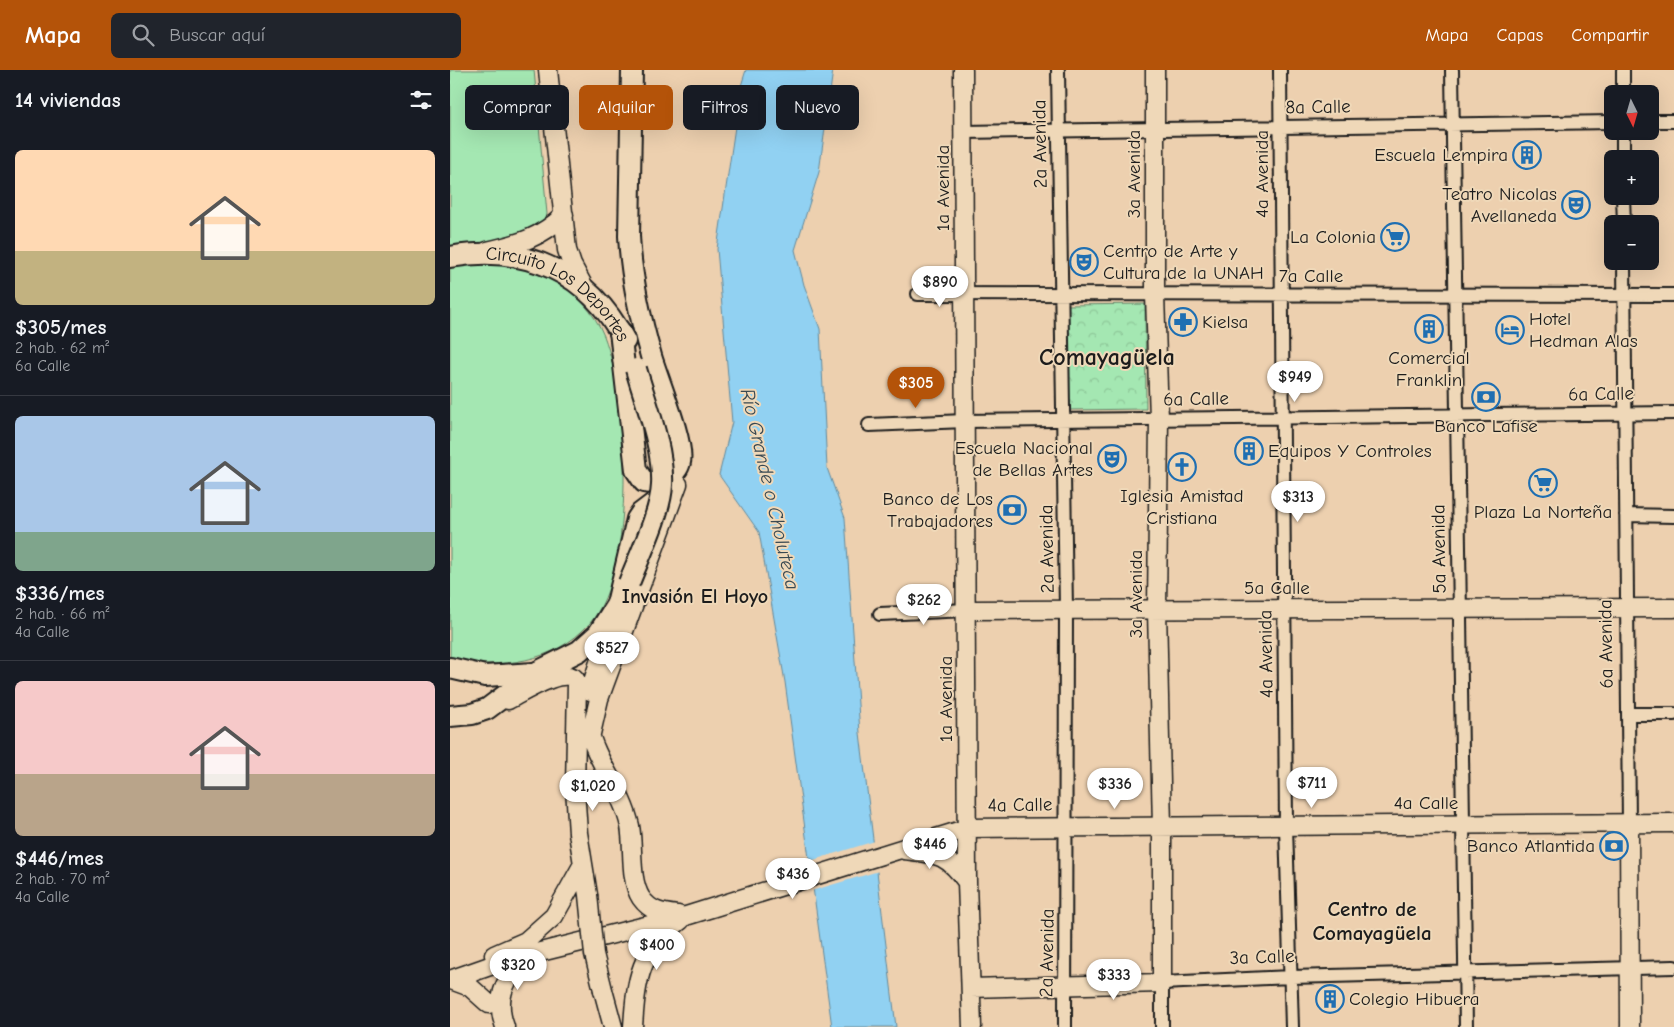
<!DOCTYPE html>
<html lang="es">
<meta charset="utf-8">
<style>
:root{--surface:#171b24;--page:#20242c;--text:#f1f3f6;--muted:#9ea1a6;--line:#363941;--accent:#b45309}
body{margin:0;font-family:"Comic Neue",sans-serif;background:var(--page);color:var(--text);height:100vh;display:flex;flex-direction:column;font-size:19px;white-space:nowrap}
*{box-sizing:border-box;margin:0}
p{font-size:16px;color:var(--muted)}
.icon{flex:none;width:28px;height:28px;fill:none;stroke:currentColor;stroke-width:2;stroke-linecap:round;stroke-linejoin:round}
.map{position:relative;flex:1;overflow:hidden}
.details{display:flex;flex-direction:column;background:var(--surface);width:450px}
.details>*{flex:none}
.hud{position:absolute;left:15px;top:15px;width:475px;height:45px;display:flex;gap:10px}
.needle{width:32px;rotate:175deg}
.fabs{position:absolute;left:1154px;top:15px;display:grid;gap:10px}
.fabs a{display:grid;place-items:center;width:55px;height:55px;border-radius:8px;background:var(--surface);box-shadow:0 5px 20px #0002;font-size:25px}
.price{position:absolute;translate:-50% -42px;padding:0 11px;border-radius:18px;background:#fff;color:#222;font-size:16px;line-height:32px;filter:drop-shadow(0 1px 2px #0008)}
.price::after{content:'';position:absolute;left:50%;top:30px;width:15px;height:11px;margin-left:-8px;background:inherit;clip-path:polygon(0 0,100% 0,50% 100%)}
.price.current{background:var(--accent);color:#fff}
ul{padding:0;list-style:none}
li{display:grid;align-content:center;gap:10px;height:265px;padding:0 15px}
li+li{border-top:1px solid var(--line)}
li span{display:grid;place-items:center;height:155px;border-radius:8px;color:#555}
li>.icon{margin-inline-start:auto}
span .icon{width:90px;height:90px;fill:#fffc;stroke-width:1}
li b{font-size:21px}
h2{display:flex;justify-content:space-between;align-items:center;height:60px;padding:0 15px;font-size:21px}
.tag{padding:0 18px;border-radius:8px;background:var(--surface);box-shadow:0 5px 20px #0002;font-size:18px;line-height:45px}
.tag.current{background:var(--accent);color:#fff}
header{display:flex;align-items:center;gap:30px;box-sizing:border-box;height:70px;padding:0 25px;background:var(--accent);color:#fff}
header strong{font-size:24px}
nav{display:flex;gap:28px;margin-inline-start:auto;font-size:18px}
.search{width:350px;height:45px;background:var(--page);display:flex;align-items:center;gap:12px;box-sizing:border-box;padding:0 18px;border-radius:8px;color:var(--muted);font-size:19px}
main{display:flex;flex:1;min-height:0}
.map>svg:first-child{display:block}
.park{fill:url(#park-crowns);stroke:#608267}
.garden{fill:#a4e7b2;stroke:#608267}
.water{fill:#91d1f2;stroke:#62899c}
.pier{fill:#edd0af}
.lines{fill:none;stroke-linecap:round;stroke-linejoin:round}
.street-casing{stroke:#1c1c1c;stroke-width:16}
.secondary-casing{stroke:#1c1c1c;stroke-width:21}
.primary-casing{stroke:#1c1c1c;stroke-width:24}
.street{stroke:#efd8b8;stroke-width:12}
.secondary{stroke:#efd8b8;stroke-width:18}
.primary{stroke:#efd8b8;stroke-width:20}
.secondary-bridge-casing{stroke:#1c1c1c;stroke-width:21;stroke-linecap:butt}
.primary-bridge-casing{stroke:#1c1c1c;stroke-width:24;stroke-linecap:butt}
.secondary-bridge{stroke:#efd8b8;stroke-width:18}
.primary-bridge{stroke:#efd8b8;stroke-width:20}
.labels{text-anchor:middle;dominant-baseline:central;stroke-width:4;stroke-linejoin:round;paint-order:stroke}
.street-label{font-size:19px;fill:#1c1c1c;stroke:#efd8b8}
.poi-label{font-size:19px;fill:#1c1c1c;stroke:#efd8b8;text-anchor:end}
.water-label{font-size:20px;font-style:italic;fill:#394952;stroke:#efd8b8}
.neighbourhood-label{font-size:20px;font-weight:bold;fill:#1c1c1c;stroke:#efd8b8}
.quarter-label{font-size:21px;font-weight:bold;fill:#1c1c1c;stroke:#efd8b8}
.district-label{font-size:24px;font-weight:bold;fill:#1c1c1c;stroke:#efd8b8}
</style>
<header>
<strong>Mapa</strong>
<div class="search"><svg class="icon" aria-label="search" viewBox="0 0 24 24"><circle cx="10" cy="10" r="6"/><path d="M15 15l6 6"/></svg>Buscar aquí</div>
<nav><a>Mapa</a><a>Capas</a><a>Compartir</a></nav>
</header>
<main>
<section class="details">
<h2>14 viviendas<svg class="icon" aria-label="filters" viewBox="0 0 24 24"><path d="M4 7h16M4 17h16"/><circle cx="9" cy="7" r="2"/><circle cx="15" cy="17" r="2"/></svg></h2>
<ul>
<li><span style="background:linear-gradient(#ffd9b3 65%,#c2b280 0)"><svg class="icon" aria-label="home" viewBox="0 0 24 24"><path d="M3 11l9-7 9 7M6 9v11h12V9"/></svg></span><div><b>$305/mes</b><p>2 hab. · 62 m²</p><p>6a Calle</p></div></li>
<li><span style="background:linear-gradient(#a9c7e8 75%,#7fa58c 0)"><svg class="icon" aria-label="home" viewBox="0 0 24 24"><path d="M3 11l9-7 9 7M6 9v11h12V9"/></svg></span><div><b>$336/mes</b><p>2 hab. · 66 m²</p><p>4a Calle</p></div></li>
<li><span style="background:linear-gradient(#f6c9c9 60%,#b9a48a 0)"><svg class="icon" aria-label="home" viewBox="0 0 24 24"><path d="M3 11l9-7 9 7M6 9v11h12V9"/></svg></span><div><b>$446/mes</b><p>2 hab. · 70 m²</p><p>4a Calle</p></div></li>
</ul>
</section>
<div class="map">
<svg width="1224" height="957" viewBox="0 0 1224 957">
<defs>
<pattern id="park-crowns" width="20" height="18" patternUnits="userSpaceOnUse" patternTransform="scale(1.25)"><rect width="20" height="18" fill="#a4e7b2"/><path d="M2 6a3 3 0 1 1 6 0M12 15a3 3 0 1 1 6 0" fill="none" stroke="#8dc698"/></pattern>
</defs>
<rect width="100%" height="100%" fill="#edd0af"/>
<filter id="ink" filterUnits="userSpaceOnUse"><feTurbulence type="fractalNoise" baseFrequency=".02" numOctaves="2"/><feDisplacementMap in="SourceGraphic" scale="10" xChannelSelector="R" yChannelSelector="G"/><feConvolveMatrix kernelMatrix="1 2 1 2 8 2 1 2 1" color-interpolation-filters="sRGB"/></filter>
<g filter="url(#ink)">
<path class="park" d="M695,234l1,105 -77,1 -1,-105z"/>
<path class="garden" d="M0,0h84l13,144 -4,14 -11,8 -82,14z
M13,193c31,1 63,-1 91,17 21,12 41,33 50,56 25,64 33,233 -14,287 -36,41 -90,45 -140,38v-396z"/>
<path class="water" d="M296,0h87l-14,102 -24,78 9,35 16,44 7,139 18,50 15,215 36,294h-64l-47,-345 -26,-150 -40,-57 13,-53 -15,-173 24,-163z"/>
<path class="pier" d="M425,771l4,30 -68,20 -4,-29z"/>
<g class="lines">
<defs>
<path id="street" d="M608,0l8,540 -1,417
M830,0l6,756 6,201
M1002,0l14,957
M1173,0v24
M1200,51h24
M1173,61v28
M514,62l648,-10
M1173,126l1,28
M1174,191l5,563
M468,224l756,1
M419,355l96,-4 709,-8
M1176,445l48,1
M430,544l87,-4
M1179,644h45
M712,957v-44l129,-6 383,-10"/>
<path id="secondary" d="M98,0l19,180 5,15 13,24
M513,0l4,812 5,145
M37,181c31,-7 54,-13 77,-36
M517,540l707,-2
M140,621l23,-73
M58,630c14,-7 60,-37 69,-18l-2,106 3,45 10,62
M138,657c8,35 34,63 42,99 4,22 -1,53 11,72 10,14 21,15 37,17
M140,668l9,-39 79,-215
M1179,754l1,203
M454,780c33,4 42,3 63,32
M44,885l32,-14 28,-25 29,-52
M0,910l54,-19 182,-45 282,-88 706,-5
M1,910l19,7 19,17
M521,918l191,-5v-156l-5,-217 2,-191 -4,-124v-225
M153,920l10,37
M55,957c-11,-29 1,-46 16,-70
M183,957c3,-49 7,-77 48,-107"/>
<g id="primary">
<path id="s1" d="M0,187c76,-13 139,15 175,84"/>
<path d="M170,261l16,139 8,12c13,3 33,-6 36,-20 5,-17 -23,-85 -29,-106 -11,-39 -20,-80 -22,-120l3,-166"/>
<path d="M166,538l21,-89 4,-6 29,-22"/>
<path d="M0,598l35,8 49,-3"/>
<path d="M0,646l22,-2 15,-5 48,-36 44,-22 19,-17 24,-38"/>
</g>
</defs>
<use href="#street" class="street-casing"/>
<use href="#secondary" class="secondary-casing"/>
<use href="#primary" class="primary-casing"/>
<use href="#street" class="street"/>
<use href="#secondary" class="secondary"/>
<use href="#primary" class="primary"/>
<defs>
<path id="secondary-bridge" d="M138,825l6,59 9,36"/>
<path id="primary-bridge" d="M179,513c10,-26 32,-71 33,-98 2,-36 -16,-81 -26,-116"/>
</defs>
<use href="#secondary-bridge" class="secondary-bridge-casing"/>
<use href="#primary-bridge" class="primary-bridge-casing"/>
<use href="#secondary-bridge" class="secondary-bridge"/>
<use href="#primary-bridge" class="primary-bridge"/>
</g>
</g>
<defs>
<symbol id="building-ring" viewBox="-11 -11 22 22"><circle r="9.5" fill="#efd8b8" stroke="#1f6fb2" stroke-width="1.5"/><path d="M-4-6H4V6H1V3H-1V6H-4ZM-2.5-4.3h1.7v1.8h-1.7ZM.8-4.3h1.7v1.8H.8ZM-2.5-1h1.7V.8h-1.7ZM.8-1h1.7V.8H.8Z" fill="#1f6fb2"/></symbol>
<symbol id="theatre-ring" viewBox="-11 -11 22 22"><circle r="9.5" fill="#efd8b8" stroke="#1f6fb2" stroke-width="1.5"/><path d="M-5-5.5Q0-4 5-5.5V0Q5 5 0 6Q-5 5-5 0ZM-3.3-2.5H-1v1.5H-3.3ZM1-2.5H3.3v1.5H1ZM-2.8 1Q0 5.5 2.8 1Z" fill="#1f6fb2"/></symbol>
<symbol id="supermarket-ring" viewBox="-11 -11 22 22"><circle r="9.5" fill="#efd8b8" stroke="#1f6fb2" stroke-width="1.5"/><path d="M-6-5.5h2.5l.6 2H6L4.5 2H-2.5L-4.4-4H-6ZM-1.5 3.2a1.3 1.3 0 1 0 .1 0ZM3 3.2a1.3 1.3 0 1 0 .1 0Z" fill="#1f6fb2"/></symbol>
<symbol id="pharmacy-ring" viewBox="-11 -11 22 22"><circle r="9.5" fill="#efd8b8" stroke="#1f6fb2" stroke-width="1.5"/><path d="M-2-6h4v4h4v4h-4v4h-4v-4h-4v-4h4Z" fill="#1f6fb2"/></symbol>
<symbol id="hotel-ring" viewBox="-11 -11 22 22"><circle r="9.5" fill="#efd8b8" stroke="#1f6fb2" stroke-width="1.5"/><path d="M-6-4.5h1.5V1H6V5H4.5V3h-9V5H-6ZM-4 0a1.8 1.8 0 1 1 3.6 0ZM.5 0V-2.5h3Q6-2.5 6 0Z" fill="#1f6fb2"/></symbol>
<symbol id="bank-ring" viewBox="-11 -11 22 22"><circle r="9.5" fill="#efd8b8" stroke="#1f6fb2" stroke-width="1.5"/><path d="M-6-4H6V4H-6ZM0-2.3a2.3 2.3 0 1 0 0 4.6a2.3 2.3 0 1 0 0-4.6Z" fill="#1f6fb2"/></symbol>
<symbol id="church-ring" viewBox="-11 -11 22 22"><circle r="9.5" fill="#efd8b8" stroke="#1f6fb2" stroke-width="1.5"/><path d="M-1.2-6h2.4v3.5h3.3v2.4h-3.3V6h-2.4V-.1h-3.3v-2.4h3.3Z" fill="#1f6fb2"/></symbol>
</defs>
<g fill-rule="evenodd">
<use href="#building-ring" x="1061" y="69" width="32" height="32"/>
<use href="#theatre-ring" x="1110" y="119" width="32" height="32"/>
<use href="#supermarket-ring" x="929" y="151" width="32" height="32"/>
<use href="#theatre-ring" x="618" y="176" width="32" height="32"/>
<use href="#pharmacy-ring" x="717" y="236" width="32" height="32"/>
<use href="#building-ring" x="963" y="243" width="32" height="32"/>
<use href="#hotel-ring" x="1044" y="244" width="32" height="32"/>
<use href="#bank-ring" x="1020" y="311" width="32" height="32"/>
<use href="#building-ring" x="783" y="365" width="32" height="32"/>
<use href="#theatre-ring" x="646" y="373" width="32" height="32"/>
<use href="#church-ring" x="716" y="381" width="32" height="32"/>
<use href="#supermarket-ring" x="1077" y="397" width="32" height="32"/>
<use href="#bank-ring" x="546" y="424" width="32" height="32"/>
<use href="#bank-ring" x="1148" y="760" width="32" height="32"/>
<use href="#building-ring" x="864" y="913" width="32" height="32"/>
</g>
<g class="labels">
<g class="street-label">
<text transform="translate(868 37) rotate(-1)">8a Calle</text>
<text transform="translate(590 74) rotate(-91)">2a Avenida</text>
<text transform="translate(684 104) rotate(-90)">3a Avenida</text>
<text transform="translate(812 104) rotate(-90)">4a Avenida</text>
<text transform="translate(493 118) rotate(-90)">1a Avenida</text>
<text x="861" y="206">7a Calle</text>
<text stroke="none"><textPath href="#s1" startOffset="122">Circuito Los Deportes</textPath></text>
<text transform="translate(1151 324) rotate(-1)">6a Calle</text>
<text transform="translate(746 329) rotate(-1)">6a Calle</text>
<text transform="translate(597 479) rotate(-91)">2a Avenida</text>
<text transform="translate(989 479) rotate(-91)">5a Avenida</text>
<text x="827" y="518">5a Calle</text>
<text transform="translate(686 524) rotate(-90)">3a Avenida</text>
<text transform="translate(1156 574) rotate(-91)">6a Avenida</text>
<text transform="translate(816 584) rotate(-91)">4a Avenida</text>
<text transform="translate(496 629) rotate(-90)">1a Avenida</text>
<text x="976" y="733">4a Calle</text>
<text transform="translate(570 735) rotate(-1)">4a Calle</text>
<text transform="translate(597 883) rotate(-89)">2a Avenida</text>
<text transform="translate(812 887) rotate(-2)">3a Calle</text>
</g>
<g class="poi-label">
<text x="1058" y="85">Escuela Lempira</text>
<text x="1107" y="124">Teatro Nicolas<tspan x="1107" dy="22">Avellaneda</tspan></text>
<text x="926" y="167">La Colonia</text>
<text x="653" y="181" text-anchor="start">Centro de Arte y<tspan x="653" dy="22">Cultura de la UNAH</tspan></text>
<text x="1079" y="249" text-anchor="start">Hotel<tspan x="1079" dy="22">Hedman Alas</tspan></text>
<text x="752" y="252" text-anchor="start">Kielsa</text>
<text x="979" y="288" text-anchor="middle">Comercial<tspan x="979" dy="22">Franklin</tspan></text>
<text x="1036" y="356" text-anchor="middle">Banco Lafise</text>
<text x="643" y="378">Escuela Nacional<tspan x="643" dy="22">de Bellas Artes</tspan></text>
<text x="818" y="381" text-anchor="start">Equipos Y Controles</text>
<text x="732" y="426" text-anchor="middle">Iglesia Amistad<tspan x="732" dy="22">Cristiana</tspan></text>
<text x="543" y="429">Banco de Los<tspan x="543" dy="22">Trabajadores</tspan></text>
<text x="1093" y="442" text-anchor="middle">Plaza La Norteña</text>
<text x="1145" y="776">Banco Atlantida</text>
<text x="899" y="929" text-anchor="start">Colegio Hibuera</text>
</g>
<g class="water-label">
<text transform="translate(320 419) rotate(77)">Río Grande o Choluteca</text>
</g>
<g class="neighbourhood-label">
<text x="245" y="526">Invasión El Hoyo</text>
</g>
<g class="quarter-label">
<text x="922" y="839">Centro de<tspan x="922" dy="24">Comayagüela</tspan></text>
</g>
<g class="district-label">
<text x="657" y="287">Comayagüela</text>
</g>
</g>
</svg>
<div class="fabs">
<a><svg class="needle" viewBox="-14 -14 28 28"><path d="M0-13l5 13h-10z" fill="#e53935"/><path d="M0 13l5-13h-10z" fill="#9ea1a6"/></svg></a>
<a>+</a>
<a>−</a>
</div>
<b class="price" style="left:490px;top:238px">$890</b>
<b class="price" style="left:845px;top:333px">$949</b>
<b class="price current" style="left:466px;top:339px">$305</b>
<b class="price" style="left:848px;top:453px">$313</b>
<b class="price" style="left:474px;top:556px">$262</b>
<b class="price" style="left:162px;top:604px">$527</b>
<b class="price" style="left:862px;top:739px">$711</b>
<b class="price" style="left:665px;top:740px">$336</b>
<b class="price" style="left:143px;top:742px">$1,020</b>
<b class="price" style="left:480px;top:800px">$446</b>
<b class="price" style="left:343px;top:830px">$436</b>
<b class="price" style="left:207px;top:901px">$400</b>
<b class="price" style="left:68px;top:921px">$320</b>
<b class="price" style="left:664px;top:931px">$333</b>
<div class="hud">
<a class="tag">Comprar</a>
<a class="tag current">Alquilar</a>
<a class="tag">Filtros</a>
<a class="tag">Nuevo</a>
</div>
</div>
</main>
